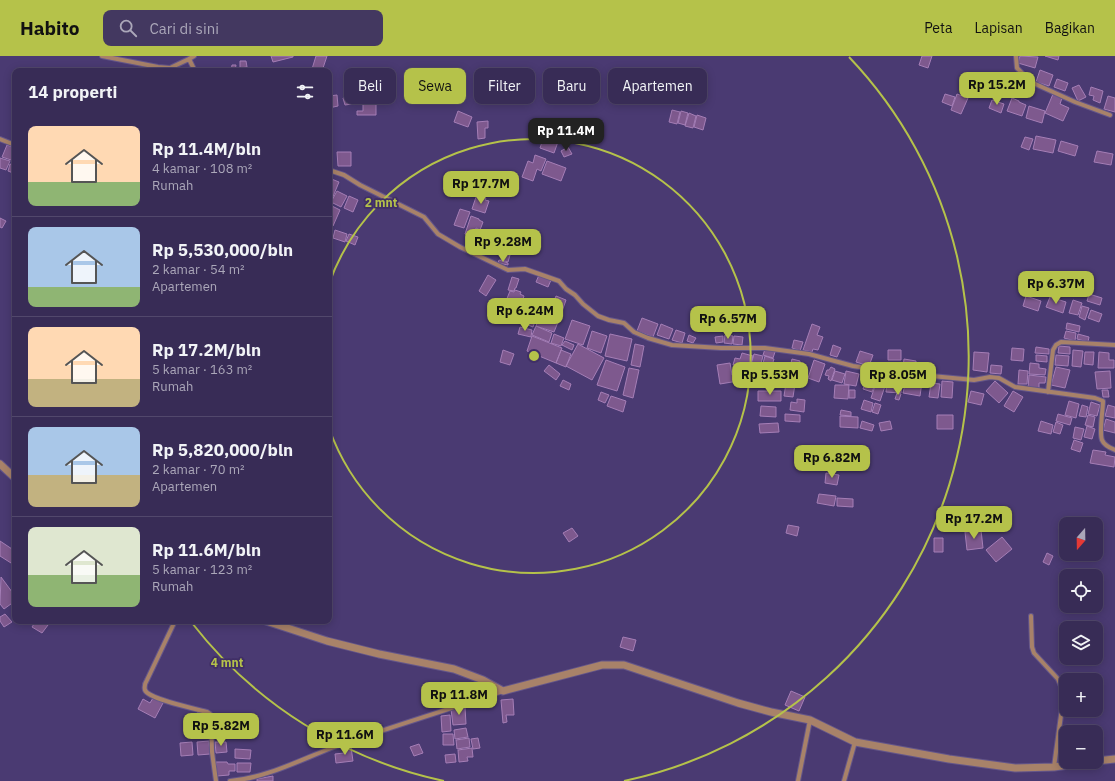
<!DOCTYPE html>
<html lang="id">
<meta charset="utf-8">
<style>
:root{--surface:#382c56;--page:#433860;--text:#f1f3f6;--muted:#aba7b9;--line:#52486c;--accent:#b5c24a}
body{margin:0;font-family:"IBM Plex Sans",sans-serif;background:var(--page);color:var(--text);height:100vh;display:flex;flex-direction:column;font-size:15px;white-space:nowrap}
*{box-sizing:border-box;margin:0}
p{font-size:13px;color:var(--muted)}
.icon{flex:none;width:22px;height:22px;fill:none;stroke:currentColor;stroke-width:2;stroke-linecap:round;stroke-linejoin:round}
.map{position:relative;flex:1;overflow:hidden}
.sheet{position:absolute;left:12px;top:12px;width:320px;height:556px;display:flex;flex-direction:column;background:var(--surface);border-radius:8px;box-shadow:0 2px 10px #0003,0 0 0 1px var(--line)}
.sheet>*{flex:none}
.top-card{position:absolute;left:344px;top:12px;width:380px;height:36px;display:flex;gap:8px}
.needle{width:26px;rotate:200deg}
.buttons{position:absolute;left:1059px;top:461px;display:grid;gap:8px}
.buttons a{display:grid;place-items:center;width:44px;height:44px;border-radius:8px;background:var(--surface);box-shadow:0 2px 10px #0003,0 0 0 1px var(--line);font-size:20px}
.price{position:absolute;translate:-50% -34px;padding:0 9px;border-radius:8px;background:var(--accent);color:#111;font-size:13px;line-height:26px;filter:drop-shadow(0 1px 2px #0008)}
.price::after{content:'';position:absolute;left:50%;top:24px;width:12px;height:9px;margin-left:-6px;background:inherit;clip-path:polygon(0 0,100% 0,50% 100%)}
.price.selected{background:#222;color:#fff}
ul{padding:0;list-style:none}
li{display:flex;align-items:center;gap:12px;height:100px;padding:0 16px}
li+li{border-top:1px solid var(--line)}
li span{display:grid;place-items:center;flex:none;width:112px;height:80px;border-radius:8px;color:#555}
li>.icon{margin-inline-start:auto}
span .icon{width:48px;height:48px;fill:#fffc;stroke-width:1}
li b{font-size:17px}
h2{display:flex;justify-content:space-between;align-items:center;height:48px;padding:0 16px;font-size:17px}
.pill{padding:0 14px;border-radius:8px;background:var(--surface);box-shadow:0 2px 10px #0003,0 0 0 1px var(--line);font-size:14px;line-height:36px}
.pill.selected{background:var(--accent);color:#111}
header{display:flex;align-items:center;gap:24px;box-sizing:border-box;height:56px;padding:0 20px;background:var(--accent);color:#111}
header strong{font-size:19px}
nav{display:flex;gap:22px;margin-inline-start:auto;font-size:14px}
.search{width:280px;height:36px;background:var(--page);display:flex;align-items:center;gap:10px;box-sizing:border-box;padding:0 14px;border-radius:8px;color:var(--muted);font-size:15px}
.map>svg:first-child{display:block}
.building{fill:#7e598e;stroke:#a57eb6}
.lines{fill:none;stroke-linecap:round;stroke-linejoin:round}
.minor-casing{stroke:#64568a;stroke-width:6}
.tertiary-casing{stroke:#64568a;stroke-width:9}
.minor{stroke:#a88269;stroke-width:4}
.tertiary{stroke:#a88269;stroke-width:7}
.ring{fill:none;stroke:#b5c24a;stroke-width:2}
.centre{fill:#b5c24a;stroke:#402f66;stroke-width:2}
.ring-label{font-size:12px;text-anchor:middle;font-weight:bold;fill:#b5c24a;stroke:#402f66;stroke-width:3.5;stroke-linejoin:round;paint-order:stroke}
</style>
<header>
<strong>Habito</strong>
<div class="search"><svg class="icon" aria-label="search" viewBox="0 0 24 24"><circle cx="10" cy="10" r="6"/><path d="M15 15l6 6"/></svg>Cari di sini</div>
<nav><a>Peta</a><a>Lapisan</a><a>Bagikan</a></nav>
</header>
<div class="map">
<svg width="1115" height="725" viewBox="0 0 1115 725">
<rect width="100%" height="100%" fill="#4a3a72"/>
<path class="building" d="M271,0h22v1l-20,5z
M316,0h11l-5,15 -10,-2z
M922,0h10l-4,12 -9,-3z
M1020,0l18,1 -3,11 -17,-5z
M1045,0h14l-1,4z
M240,5h6l1,6 -7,1z
M232,9h4l-1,6h-4z
M1040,14l13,5 -4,11 -13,-4z
M1057,23l11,4 -3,8 -11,-4z
M1018,25l14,5 -4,11 -14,-6z
M1079,29l7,12 -8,4 -6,-13z
M1091,31l12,4 -3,12 -7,-3 1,-4 -5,-1z
M945,38l10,3 -3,9 -10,-4z
M957,38l11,4 -7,16 -10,-4z
M1053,38l9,4 -2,6 9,4 -6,13 -18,-8z
M337,39l1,11 -9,2v-12z
M1108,40l7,2v14l-11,-3z
M350,41l2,7 -7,1 -2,-7z
M1012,42l7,3v1l7,3 -4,11 -15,-5z
M992,44l12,4 -3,9 -12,-5z
M363,46h13v13h-19v-4h6z
M1029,50l16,5 -3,12 -16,-5z
M672,54l8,2 -3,12 -8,-2z
M458,55l14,6 -4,10 -14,-5z
M681,55l7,2 -3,12 -7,-2z
M689,57l7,3 -3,12 -8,-2z
M697,59l9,3 -3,12 -9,-3z
M488,65v7h-3v10l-7,1 -1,-17z
M548,79l11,4 -5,14 -14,-5 3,-9 4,2z
M1036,80l20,4 -3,13 -20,-4z
M1025,81l8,2 -4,11 -8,-3z
M1061,85l17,5 -3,10 -17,-5z
M7,89l8,3 -1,13 -12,-4z
M568,91l4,7 -8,3 -3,-6z
M1097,95l16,3 -2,11 -17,-3z
M337,96h14v14h-13z
M535,99l11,4 -5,12 -4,-2 -4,12 -11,-4 6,-16 5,2z
M0,102l10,3 -4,9 -6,-2z
M547,105l19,7 -5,13 -19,-7z
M10,108l5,2 -2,7 -5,-2z
M329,122l10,4 -7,17 -3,-2z
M337,135l10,5 -6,11 -10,-5z
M349,140l9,4 -5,12 -9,-4z
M480,140l6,2 -1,2 4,1 -4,12 -13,-4 4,-12 3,1z
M332,150l8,4 -7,16 -4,-2v-12z
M460,153l10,3 -6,16 -10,-3z
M471,160l8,3v1l4,2 -3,8 -4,-2 -3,8 -8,-2z
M0,162l6,3 -4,7 -2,-1z
M335,174l12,4 -2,8 -12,-4z
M349,178l9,3 -3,8 -9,-4z
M505,180l8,2 -2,9 -8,-2z
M502,197l8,2 -2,7 -7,-2z
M499,204l9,3v2l-10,-2z
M488,219l8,5 -10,16 -7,-5z
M539,219l12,5 -3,7 -12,-5z
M512,221l7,2 -3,9h-1l-1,3 -6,-1z
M515,234l6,2 -1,2 4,2 -5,15 -15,-5 6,-15 4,1z
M1089,238l13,4 -2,7 -13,-4z
M556,240l10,4 -6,17 -11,-4z
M1026,240l15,5 -3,10 -15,-5z
M1050,241l16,5 -3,11 -17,-6z
M1073,244l9,3 -4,12 -9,-2z
M543,246l7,3 -3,9 -8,-2z
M523,247l6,2 -6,15 -5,-2z
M529,250l8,3 -1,3 2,1 -5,14 -10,-4z
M1082,250l7,2 -4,12 -6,-3z
M504,251l13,5 -3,7 -13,-5z
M1091,254l11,4 -3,8 -11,-4z
M541,256l12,5 -1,2 6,3 -4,10 -18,-6z
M642,262l16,6 -5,13 -16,-6z
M572,264l18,6 -7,19 -18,-6z
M1067,267l13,3 -1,6 -13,-3z
M661,268l12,5 -4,10 -12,-4z
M812,268l8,3 -3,8 6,2 -5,13 -5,-1 -1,3 -9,-2z
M536,270l16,7 -3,9 -17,-7z
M520,271l12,3 -1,7 -13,-3z
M676,274l9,3 -3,10 -10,-3z
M592,275l15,5 -6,17 -14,-5z
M1066,275l10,2 -1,8 -11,-3z
M554,278l10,4 -3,8 -10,-3z
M610,278l22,5 -5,22 -22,-5z
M1078,278l11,3 -1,5 -11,-3z
M689,279l7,3 -3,5 -6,-2z
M725,279l8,1 -1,8 -8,-1z
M532,280l30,12 -6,15 -29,-12z
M723,280v6l-7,1 -1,-6z
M734,280l9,1 -1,8 -9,-1z
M794,284l9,2 -3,9 -8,-3z
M565,285l9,4 -2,5 -10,-5z
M578,288l26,14 -12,22 -26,-14z
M635,288l9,2 -4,21 -9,-2z
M833,289l8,3 -4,9 -7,-2z
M1059,290l11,1v7l-12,-1z
M1036,291l13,2v5l-14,-1z
M1012,292l12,1 -1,12 -12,-1z
M765,293l10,3 -2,6 -10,-3z
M503,294l11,4 -4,11 -10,-3z
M561,294l10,4 -5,13 -10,-4z
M888,294h13v10h-13z
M1073,294l10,1 -2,16 -9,-1z
M860,295l13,4 -4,11 -13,-4z
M974,296l15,1 -2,19 -14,-2z
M1085,296h9l-1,13 -9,-1z
M1099,296l10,1v7h5v8h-16z
M742,297l11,3 -4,14 -16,-5 2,-7 5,1z
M754,298l9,2 -4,15 -9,-3z
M1036,299l11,1v6l-11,-1z
M1056,299l13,1 -1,10 -13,-1z
M765,300l9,3 -4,13 -9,-2z
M792,303l8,2 -1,7 6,1 -3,10 -14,-4z
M904,303l12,2v7l-13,-1z
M606,304l19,7 -8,24 -20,-6z
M814,304l11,4 -6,18 -11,-4z
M730,307l2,12 5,-1 1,7 -18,3 -3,-19z
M1030,307l9,1v4l7,1 -1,6 -16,-1z
M549,309l11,9 -4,6 -12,-9z
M991,309l11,1 -1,8 -11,-1z
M831,311l4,2 -4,12 -3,-2 1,-3 -4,-1 2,-5h2z
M1056,311l14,3 -5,18 -14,-3z
M629,312l10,2 -6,28 -10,-3z
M1019,314l9,1 -1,13h-9z
M835,315l10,3 -3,9 -10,-3z
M846,315l13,3 -3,12 -12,-2z
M1110,315l1,17 -14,1 -2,-17z
M893,319l10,1 -2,17 -15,-1 1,-12h5z
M1029,319l17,2 -1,6h-6v7l-11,-1z
M563,324l8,4 -2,6 -9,-4z
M877,324l9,3 -6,18 -9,-3z
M910,324l12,2 -2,14 -17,-3 2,-9 4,1z
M866,325l9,3 -3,8 -9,-3z
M942,325l11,1 -1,16 -11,-1z
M995,325l13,12 -9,10 -13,-12z
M786,327l9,1 -2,13 -9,-1z
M931,327l9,1 -2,14 -9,-1z
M835,329h14l-1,14 -14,-1z
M849,334h6v8h-6z
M1102,334h6l1,7h-6z
M758,335h23v10h-23z
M971,335l13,3 -3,11 -13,-3z
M1013,335l10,6 -9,15 -10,-6z
M601,336l8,3 -4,8 -7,-3z
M897,337l4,1 -2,6 -4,-1z
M611,340l15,5 -3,11 -16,-6z
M797,343l8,1 -1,12 -14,-2 1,-8 6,1z
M864,344l9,3 -2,9 -10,-3z
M1069,345l10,3 -3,14 -11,-3z
M1091,346l9,3 -3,11 -9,-2z
M875,347l6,2 -3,9 -6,-2z
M1082,349l6,2 -2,10 -7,-1z
M1108,349l7,2v11l-10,-2z
M761,350l15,1v10l-16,-1z
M841,354l10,2v4l-11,-1z
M785,358l15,1v7l-15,-1z
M1058,358l14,4 -2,7 -14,-4z
M937,359h16v14h-16z
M1088,359l7,2 -2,10 -8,-2z
M840,360l18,1v11l-18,-1z
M1106,363l9,3v11l-12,-3z
M862,365l12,4 -2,6 -12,-3z
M890,365l2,8 -11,2 -2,-8z
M1041,365l12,4 -2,9 -13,-3z
M1056,366l7,3 -3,9 -7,-2z
M778,367l1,9 -19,1 -1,-9z
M1087,370l8,3 -3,10 -8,-2z
M1075,371l9,2 -3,11 -8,-2z
M1074,384l9,3 -3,9 -9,-3z
M1093,394l13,2 -1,3 10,2 -1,10 -24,-4z
M826,417l13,2 -2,10 -12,-2z
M819,438l17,2 -2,10 -17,-3z
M837,442l16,1v8l-16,-1z
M788,469l11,2 -2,9 -11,-3z
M572,472l6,8 -9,6 -6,-9z
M981,474l2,18 -16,2 -2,-18z
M1002,481l10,12 -16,13 -10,-12z
M934,482h9v14h-9z
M0,485l15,10v6l-4,6 -11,-7z
M1047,497l6,3 -4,9 -6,-3z
M1,521l14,19v5l-11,8 -4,-5z
M5,558l7,8 -8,5 -4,-6v-4z
M36,565h6l6,4 -6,8 -10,-6z
M623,581l13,3 -3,11 -13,-4z
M791,635l14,6 -6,14 -14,-6z
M153,642l10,5 -8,15 -17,-9 5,-10 7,4z
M513,643l1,16h-8l1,7 -4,1 -2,-23z
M465,651l1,17 -13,1 -2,-16z
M198,656l10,3 -2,8 -9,-2z
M450,659l1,16 -9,1 -1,-16z
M231,663l20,3 -2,10 -8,-1 -1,7 -12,-2z
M466,672l2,9 -13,2 -1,-9z
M443,678h10l1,11h-11z
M469,682l1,9 -13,2 -1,-9z
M478,682l2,10 -7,1 -2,-10z
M209,685l1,13 -12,1 -1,-13z
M192,686l1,13 -12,1 -1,-13z
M215,686h11l1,10 -11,1z
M419,688l4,9 -9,3 -4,-9z
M351,691l2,14 -17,2 -1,-9 9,-1v-5z
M472,692l1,9h-6l1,4 -9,1 -1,-12z
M235,693l16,1 -1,9 -15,-1z
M455,698l1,8 -10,1 -1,-8z
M216,706h11l1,2h7v7h-6v4l-12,1z
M237,707h14l-1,9h-13z
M273,720v5h-16v-2z"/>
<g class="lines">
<defs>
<path id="minor" d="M102,0l56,11 12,1 19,-9
M194,0l-5,3 6,12
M1016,0l1,12 14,14 44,20 35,13
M0,83l15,6
M329,114l15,5 16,10 64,32 14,17 22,13 48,23 17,-1 34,12 7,8 9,6 8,9 15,12 11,4 15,3 10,9 14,6 24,7 49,3h44l44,6 44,12 47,7 74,7 16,-3 9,1 16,9 80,11 8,3c0,9 -4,31 -1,39 2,5 8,8 13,10
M1048,336l5,-42 3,-5 5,-3 54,3
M1031,560l1,31 2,6 24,26 6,14 -10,74
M175,565l-28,59c-2,3 -3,6 -2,10 3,9 51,19 62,22l3,2 1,4 1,34 4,29
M230,725c36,-3 70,-21 104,-34 56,-20 113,-37 169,-56
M798,725l12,-61
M844,725l11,-39"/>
<path id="tertiary" d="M0,408l15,14
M266,565l61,20 52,13 75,15 29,11 20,11 99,-26h22l114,38 33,9 39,8 45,22 94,17 66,9 39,-1 37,-5
M1096,705l19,-2"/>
</defs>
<use href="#minor" class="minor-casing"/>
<use href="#tertiary" class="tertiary-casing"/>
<use href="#minor" class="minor"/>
<use href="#tertiary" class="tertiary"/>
</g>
<g class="ring">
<path d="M329 228A217 217 0 1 1 329 372"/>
<path d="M444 725A434 434 0 0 1 192 567M849 1A434 434 0 0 1 624 725"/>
</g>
<circle cx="534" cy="300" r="6" class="centre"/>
<g class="ring-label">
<text x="381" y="151">2 mnt</text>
<text x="227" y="611">4 mnt</text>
</g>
</svg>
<div class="buttons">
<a><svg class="needle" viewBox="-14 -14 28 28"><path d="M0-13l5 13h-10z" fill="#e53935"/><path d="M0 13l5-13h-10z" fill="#aba7b9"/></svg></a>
<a><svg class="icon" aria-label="locate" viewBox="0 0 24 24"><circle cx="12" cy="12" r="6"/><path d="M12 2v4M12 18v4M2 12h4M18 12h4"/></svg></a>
<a><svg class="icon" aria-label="layers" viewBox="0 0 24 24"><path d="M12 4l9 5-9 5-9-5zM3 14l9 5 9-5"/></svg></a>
<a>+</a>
<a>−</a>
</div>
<b class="price" style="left:997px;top:50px">Rp 15.2M</b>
<b class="price selected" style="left:566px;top:96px">Rp 11.4M</b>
<b class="price" style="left:481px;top:149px">Rp 17.7M</b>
<b class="price" style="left:503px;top:207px">Rp 9.28M</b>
<b class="price" style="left:1056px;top:249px">Rp 6.37M</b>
<b class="price" style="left:525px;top:276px">Rp 6.24M</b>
<b class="price" style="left:728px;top:284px">Rp 6.57M</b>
<b class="price" style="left:770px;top:340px">Rp 5.53M</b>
<b class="price" style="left:898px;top:340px">Rp 8.05M</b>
<b class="price" style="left:832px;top:423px">Rp 6.82M</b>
<b class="price" style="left:974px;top:484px">Rp 17.2M</b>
<b class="price" style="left:459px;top:660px">Rp 11.8M</b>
<b class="price" style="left:221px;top:691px">Rp 5.82M</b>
<b class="price" style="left:345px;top:700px">Rp 11.6M</b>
<div class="top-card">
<a class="pill">Beli</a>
<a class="pill selected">Sewa</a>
<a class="pill">Filter</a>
<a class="pill">Baru</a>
<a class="pill">Apartemen</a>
</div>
<section class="sheet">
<h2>14 properti<svg class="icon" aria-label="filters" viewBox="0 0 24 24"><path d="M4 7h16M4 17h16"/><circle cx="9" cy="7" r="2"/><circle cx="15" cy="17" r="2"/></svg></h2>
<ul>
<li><span style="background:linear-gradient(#ffd9b3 70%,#8fb573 0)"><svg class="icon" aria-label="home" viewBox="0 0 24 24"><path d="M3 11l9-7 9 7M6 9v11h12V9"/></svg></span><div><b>Rp 11.4M/bln</b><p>4 kamar · 108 m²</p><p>Rumah</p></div></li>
<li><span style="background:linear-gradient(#a9c7e8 75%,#8fb573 0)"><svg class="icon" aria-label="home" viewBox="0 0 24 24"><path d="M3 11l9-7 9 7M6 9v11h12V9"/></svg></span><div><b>Rp 5,530,000/bln</b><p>2 kamar · 54 m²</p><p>Apartemen</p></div></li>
<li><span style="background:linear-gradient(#ffd9b3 65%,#c2b280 0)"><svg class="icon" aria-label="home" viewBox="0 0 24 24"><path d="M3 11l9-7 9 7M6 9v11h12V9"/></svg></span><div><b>Rp 17.2M/bln</b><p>5 kamar · 163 m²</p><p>Rumah</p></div></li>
<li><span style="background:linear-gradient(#a9c7e8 60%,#c2b280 0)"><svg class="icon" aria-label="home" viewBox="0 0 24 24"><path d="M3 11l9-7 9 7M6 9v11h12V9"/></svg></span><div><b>Rp 5,820,000/bln</b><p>2 kamar · 70 m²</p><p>Apartemen</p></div></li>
<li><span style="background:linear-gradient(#dfe7d0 60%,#8fb573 0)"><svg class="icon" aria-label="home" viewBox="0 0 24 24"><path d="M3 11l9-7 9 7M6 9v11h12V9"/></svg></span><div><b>Rp 11.6M/bln</b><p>5 kamar · 123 m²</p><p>Rumah</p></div></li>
</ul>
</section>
</div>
